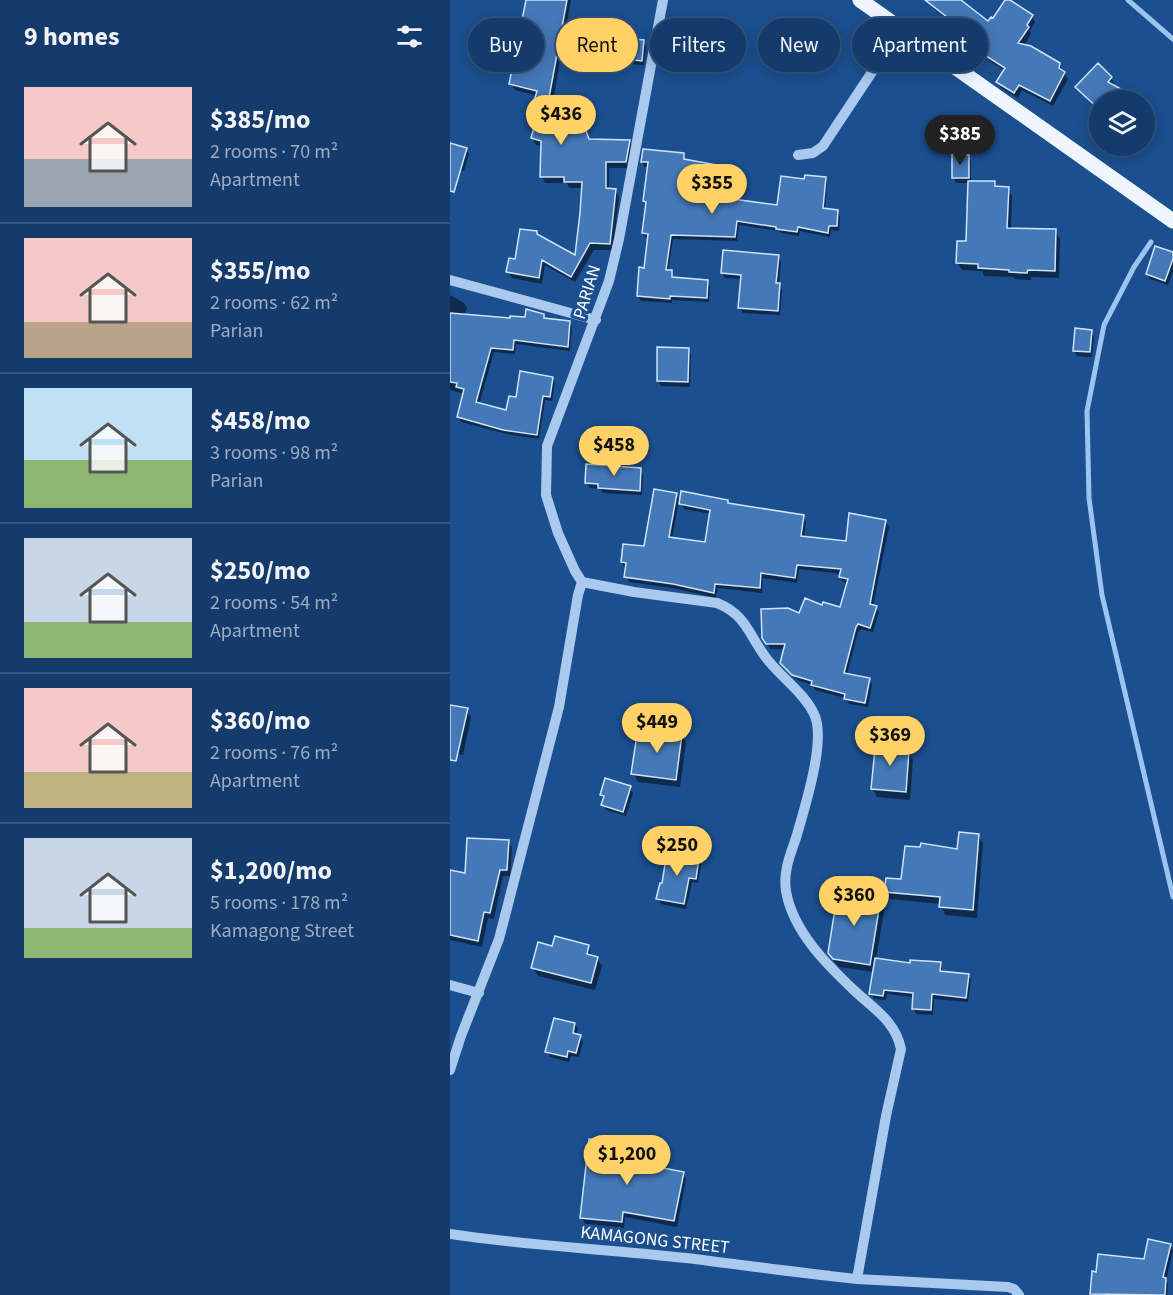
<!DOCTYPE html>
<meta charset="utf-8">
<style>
:root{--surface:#143b6b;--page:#1d4271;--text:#f1f3f6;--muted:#9dadc1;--line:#33557e;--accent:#ffd166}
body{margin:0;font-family:"Source Sans 3",sans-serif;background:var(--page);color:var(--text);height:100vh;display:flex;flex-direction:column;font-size:22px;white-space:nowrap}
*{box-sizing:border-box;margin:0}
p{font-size:20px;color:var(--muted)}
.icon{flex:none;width:33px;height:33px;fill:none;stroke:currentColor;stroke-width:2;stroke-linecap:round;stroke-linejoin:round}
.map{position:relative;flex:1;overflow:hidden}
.details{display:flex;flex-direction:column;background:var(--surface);width:450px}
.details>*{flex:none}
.top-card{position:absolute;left:18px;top:18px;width:570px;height:54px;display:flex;gap:12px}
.fabs{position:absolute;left:639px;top:90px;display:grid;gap:12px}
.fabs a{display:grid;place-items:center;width:66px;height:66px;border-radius:50%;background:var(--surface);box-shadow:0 3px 15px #0003,0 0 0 2px var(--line);font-size:30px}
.price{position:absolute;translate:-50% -51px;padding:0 14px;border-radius:21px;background:var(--accent);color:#111;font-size:20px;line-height:39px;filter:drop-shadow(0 2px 3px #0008)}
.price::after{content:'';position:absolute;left:50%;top:36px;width:18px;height:14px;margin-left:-9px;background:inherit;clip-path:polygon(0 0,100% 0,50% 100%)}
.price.active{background:#222;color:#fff}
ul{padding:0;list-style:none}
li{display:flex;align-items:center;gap:18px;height:150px;padding:0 24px}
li+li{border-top:2px solid var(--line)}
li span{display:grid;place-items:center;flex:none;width:168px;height:120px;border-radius:0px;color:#555}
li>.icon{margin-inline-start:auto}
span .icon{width:72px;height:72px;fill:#fffc;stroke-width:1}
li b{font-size:26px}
h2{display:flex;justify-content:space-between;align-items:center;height:72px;padding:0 24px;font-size:26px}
.tag{padding:0 21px;border-radius:27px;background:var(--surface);box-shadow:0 3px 15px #0003,0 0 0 2px var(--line);font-size:21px;line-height:54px}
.tag.active{background:var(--accent);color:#111}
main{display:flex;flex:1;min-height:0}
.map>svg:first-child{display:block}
.shadow{fill:#0007;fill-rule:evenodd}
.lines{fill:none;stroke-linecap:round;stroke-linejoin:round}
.stream{stroke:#9cc4f0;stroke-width:5}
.building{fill:#4478b7;stroke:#cfe3fa;stroke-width:1.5}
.minor{stroke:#a9c9ee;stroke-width:10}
.major{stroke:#f0f6ff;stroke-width:15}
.labels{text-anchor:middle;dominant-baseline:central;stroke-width:6;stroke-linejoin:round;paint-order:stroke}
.street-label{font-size:18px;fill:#fff;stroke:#1b4f8f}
</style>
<main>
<section class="details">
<h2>9 homes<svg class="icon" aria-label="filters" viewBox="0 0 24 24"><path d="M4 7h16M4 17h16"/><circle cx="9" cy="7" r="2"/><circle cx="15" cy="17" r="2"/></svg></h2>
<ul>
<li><span style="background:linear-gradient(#f6c9c9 60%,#9aa5b1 0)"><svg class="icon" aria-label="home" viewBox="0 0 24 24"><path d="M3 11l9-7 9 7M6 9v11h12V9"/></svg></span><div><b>$385/mo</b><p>2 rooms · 70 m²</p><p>Apartment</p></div></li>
<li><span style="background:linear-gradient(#f6c9c9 70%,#b9a48a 0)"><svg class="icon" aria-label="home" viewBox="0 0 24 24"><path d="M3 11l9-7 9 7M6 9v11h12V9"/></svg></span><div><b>$355/mo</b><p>2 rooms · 62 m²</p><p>Parian</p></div></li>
<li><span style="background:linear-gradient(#bfe0f5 60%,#8fb573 0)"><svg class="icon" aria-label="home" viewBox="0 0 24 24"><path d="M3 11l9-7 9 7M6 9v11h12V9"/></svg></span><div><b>$458/mo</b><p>3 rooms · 98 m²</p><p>Parian</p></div></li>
<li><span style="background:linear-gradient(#c9d6e8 70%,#8fb573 0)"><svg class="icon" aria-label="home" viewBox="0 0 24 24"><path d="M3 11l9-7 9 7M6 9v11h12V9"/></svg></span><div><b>$250/mo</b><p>2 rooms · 54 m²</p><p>Apartment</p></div></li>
<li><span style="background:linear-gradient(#f6c9c9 70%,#c2b280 0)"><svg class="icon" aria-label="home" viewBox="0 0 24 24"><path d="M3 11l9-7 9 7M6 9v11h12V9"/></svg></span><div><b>$360/mo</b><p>2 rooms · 76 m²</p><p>Apartment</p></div></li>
<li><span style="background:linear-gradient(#c9d6e8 75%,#8fb573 0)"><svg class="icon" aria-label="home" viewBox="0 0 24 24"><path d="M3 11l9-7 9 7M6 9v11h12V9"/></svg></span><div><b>$1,200/mo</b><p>5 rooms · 178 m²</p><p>Kamagong Street</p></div></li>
</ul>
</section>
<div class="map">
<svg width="723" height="1295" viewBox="0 0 723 1295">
<rect width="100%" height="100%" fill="#1b4f8f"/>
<path class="shadow" d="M77,0h44l-19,106 37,34 40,1 4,7 -4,20h-20v22h6l4,7 -6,53h-19l-19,32 -30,-17 -3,19 -30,-6 -4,-6 30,-36 38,22 7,-70h-14l-2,-5h-22l-3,-6v-31l-6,-1 -4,-7 7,-23 -6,-7 4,-12 -22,-6 -4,-6z
M481,0h28l29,23 5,-3 14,-20 25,16 3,6 -5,9 1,3 -7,12 35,18 9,15 -15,27 -31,-16 -4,8 -17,-10 -3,-6 7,-11 -18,-12 -4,4 -15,-12 -4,-6 6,-8 -37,-29 -4,-6z
M193,41l3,5 -2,19 -16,-1 -3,-6z
M648,65l13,13 3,5 -2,3 26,14h-38v13l-23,-26z
M0,145l16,4 3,5 -5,17 -14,-4z
M195,150l38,4 3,6 36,8 3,4 -4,19 12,1 2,8 44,6 27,-25 19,-3 2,5 -2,27 13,1 2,5 -1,15 -8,-1 -1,7 -30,-6 -1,5 -18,-3 -2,-2 -40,-6 -2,16 -64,-2 -5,32 3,1 3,7 33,2 3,5 -1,16 -37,-2v3l-31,-2 -3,-5 7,-27 4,-31h-3l-3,-5 4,-28 -3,-4 5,-34h-4l-3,-5z
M518,156l3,5v22h24l3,5h10l4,8 -1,33 44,2 5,8 -1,39 -28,-1v3l-16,-1 -2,-2 -29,-1 -2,-5 -20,-1 -5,-8 11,-19 2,-60h-14l-3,-6z
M723,254v17l-5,14 -18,-6 -3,-5z
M328,257l3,5 -2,22 3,6 -2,25 -37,-2 -3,-5 2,-29 -17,-1 -3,-5z
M0,295l14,8 3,5 -3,8 48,3 31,-4 3,5 23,2 3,5 -2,24 -54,-7 -1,10 -21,-2 -15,53 29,7 9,-13 35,-21 3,5 -3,18 -7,-1 -6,39 -32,-5 -46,-12 -3,-5 7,-23 -15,-4z
M641,332l3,5 -2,20 -15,-1 -3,-5z
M209,349h29l3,6 -1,32 -29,-1 -3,-5z
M190,469l3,6 -1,20 -39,-2 -3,-4 -10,-1 -3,-5z
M226,495l5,7 46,-1 2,4 74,12 3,5 -2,16 43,4 38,-21 4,6 -16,79 6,6 -6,20 -12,-3 -3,3 -11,43 22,4 3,6 -4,22 -19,-3 -4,-6 -30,-8 -3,-5 -15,-5 -15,-18 4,-13h-16l-7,-12 37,-22 23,-8 18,2 8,-25 -6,-2 -3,-5 1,-3 -42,-5 -2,14 -34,-5 -1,15 -44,-5 -2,10 -39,-9 -48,-7 -7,-20 23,-14zM229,501l5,8 27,5 -5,30 -34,-5z
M0,706l17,4 4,8 -8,37 -13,-3z
M231,735l5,8 -6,44 -42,-5 -5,-9z
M445,743l5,8 8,1 5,8 -3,40 -33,-3 -4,-8z
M180,788l3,5 -7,23 -20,-6 -5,-15z
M528,835l5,8 -6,75 -32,-3 -4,-11 -51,-5 -4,-8 73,-40z
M58,841l4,7 -2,28h-7l-9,43 -6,-1 -6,29 -32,-7v-68l16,3z
M248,859l3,5 -3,19 -6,-1 -6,27 -25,-5 -3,-6z
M430,898l5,8 -9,53 35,5h29l3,9 25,2 3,5 -3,22 -34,-3 -1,16 -17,-1 -3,-6 1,-11 -27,-3 -1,6 -12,-1 -3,-6 3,-21 -35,-5 -5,-6 -5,-8z
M138,946l4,11 5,1 5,8 -7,24 -57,-14 -5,-8 20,-21z
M125,1024l3,5 -2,6 4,1 3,6 -4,15 -8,-1 -2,6 -19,-5 -3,-6z
M179,1145l4,7 -2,12 52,9 3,6 -9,48 -52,-10 -1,11 -39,-4 -3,-6z
M720,1245l3,5 -7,31 2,3 -1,11h-75v-1z"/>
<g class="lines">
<path class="stream" d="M678,0l45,39
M701,242l-17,25 -30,58 -17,86 2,87 13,97 71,302"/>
</g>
<path class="building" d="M76,0h41l-19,103 31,9 10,27 41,1 -4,22h-20v26l10,1 -6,55 -20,-1 -19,34 -29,-17 -3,18 -33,-6 3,-14 6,1 5,-30 17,2v3l38,21 5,-42 2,-31h-18v-5h-24l1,-36 -10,-3 8,-28 -7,-2 5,-17 -28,-7z
M475,0h36l27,21 3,-4 2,1 12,-18h5l23,15 -6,10 2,2 -11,16 13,3 29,17 -1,5 6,4 -15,29 -31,-16 -5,8 -18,-11 9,-14 -22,-14 -4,4 -17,-13 8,-10z
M176,38l18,2 -2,21 -18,-2z
M648,63l14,14 -4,5 33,18h-41v10l-25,-23z
M0,143l17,5 -13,44 -4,-1z
M193,149l41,4v6l39,7 -4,23 15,2 -1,8 44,6 4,-29 23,3 1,-4 21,2 -3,31 15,2 -1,16h-8l-1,7 -30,-6 -1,5 -21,-3v-2l-39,-6 -2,16 -64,-2 -5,35h6v7l36,3 -1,18 -37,-2v3l-33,-3 2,-29 5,1 4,-34 -6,-1 4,-31 -3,-1 5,-39h-7z
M502,154l17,1v23h-17z
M518,181h27v5l14,1 -2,41 49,1 -1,42 -27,-1 -1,3 -18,-1v-2l-31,-2v-4l-22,-1 1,-22h9z
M705,246l18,6v7l-8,22 -19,-7z
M273,250l56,5 -3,28h4l-2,28 -40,-3 3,-33 -20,-2z
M76,309l18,5v4l26,3 -2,26 -54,-7 -1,10 -22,-2 -15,54 30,8 3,-14 7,1 4,-26 33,6 -3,20 -7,-1 -6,39 -34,-5 -46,-13 7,-28 -8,-2 1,-4 -7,-1v-69l60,5v-2l15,1z
M625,328l17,2 -2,22 -17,-1z
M207,347l32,1 -1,34 -31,-1z
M136,464l55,4 -1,23 -42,-3v-4l-13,-1z
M204,489l23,4 -8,44 36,5 5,-32 -31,-6 2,-13 47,9v3l76,12 -3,21 45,5 3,-28 37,7 -16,84 7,2 -7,22 -12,-4 -2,3 -12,46 26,5 -5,25 -21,-4 1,-5 -34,-9 1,-4 -20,-6 -12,-12 5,-19h-19l-4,-6 -1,-29 27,-1 11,5 6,-15 17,7 1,-3 17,5 8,-28 -9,-2 2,-8 -44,-4 -2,13 -34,-5 -1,15 -45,-4 -1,9 -41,-9 -49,-7 2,-14 -5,-1 2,-18 21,2z
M0,705l18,3 -12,53 -6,-1z
M188,728l44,6 -6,46 -45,-6z
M426,739l20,2 -2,8 15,2 -3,41 -35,-3z
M155,778l26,8 -8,26 -22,-7 3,-9 -4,-1z
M509,832l20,2 -6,76 -34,-3 1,-10 -56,-5 2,-14 15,1 4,-33 15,1 1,-4 36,6z
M17,838l42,2 -2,30h-7l-10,43 -6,-1 -6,29 -28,-6v-65l15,3z
M217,852l32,6 -3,21 -7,-1 -5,26 -28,-5 4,-16h2z
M388,890l43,7 -11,68 -37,-6 -5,-6z
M105,936l34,9 -2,9 11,3 -7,26 -60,-15 7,-26 14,4z
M425,958l35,5v-3l31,2 -1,9 29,3 -3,24 -34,-4 -1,16 -19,-1 1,-16 -29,-3 -1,6 -14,-2z
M104,1018l21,5 -2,10 8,2 -5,18 -8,-2 -1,6 -22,-5z
M139,1139l41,5 -2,17 56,11 -10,49 -51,-9 -1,10 -42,-4z
M698,1239l23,5 -8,33 3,1 -1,17 -75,-1 2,-23 4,1 2,-18 46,5z"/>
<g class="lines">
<path class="minor" d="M348,155l15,-2 10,-7 53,-80 21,-40
M0,280l146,40
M132,582l52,10 83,11c30,12 32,33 50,56 14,18 38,35 47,55 13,25 -10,96 -18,124 -6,17 -13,34 -10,53 7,41 42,75 71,102 19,17 39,30 44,56l-15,67 -29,163 151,8 6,2 5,6
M132,582l-7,-11 -17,-38 -12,-38 1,-49 62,-165 10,-42 44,-239
M0,985l29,8
M0,1070l11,-34 38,-97 60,-232 19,-112 4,-13
M0,1234c78,12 157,15 236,24 57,7 114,15 171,21"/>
<path class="major" d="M410,0l313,221"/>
</g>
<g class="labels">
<g class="street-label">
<text transform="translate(137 292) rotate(-73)">PARIAN</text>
<text transform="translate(205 1240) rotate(6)">KAMAGONG STREET</text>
</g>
</g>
</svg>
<div class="fabs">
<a><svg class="icon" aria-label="layers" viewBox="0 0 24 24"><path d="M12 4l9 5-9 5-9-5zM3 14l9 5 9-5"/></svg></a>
</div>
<b class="price" style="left:111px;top:146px">$436</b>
<b class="price active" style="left:510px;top:166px">$385</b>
<b class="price" style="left:262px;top:215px">$355</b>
<b class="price" style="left:164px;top:477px">$458</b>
<b class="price" style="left:207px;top:754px">$449</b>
<b class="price" style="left:440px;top:767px">$369</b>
<b class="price" style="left:227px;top:877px">$250</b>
<b class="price" style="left:404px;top:927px">$360</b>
<b class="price" style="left:177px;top:1186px">$1,200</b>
<div class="top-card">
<a class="tag">Buy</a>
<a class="tag active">Rent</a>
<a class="tag">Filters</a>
<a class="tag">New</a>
<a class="tag">Apartment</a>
</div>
</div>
</main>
